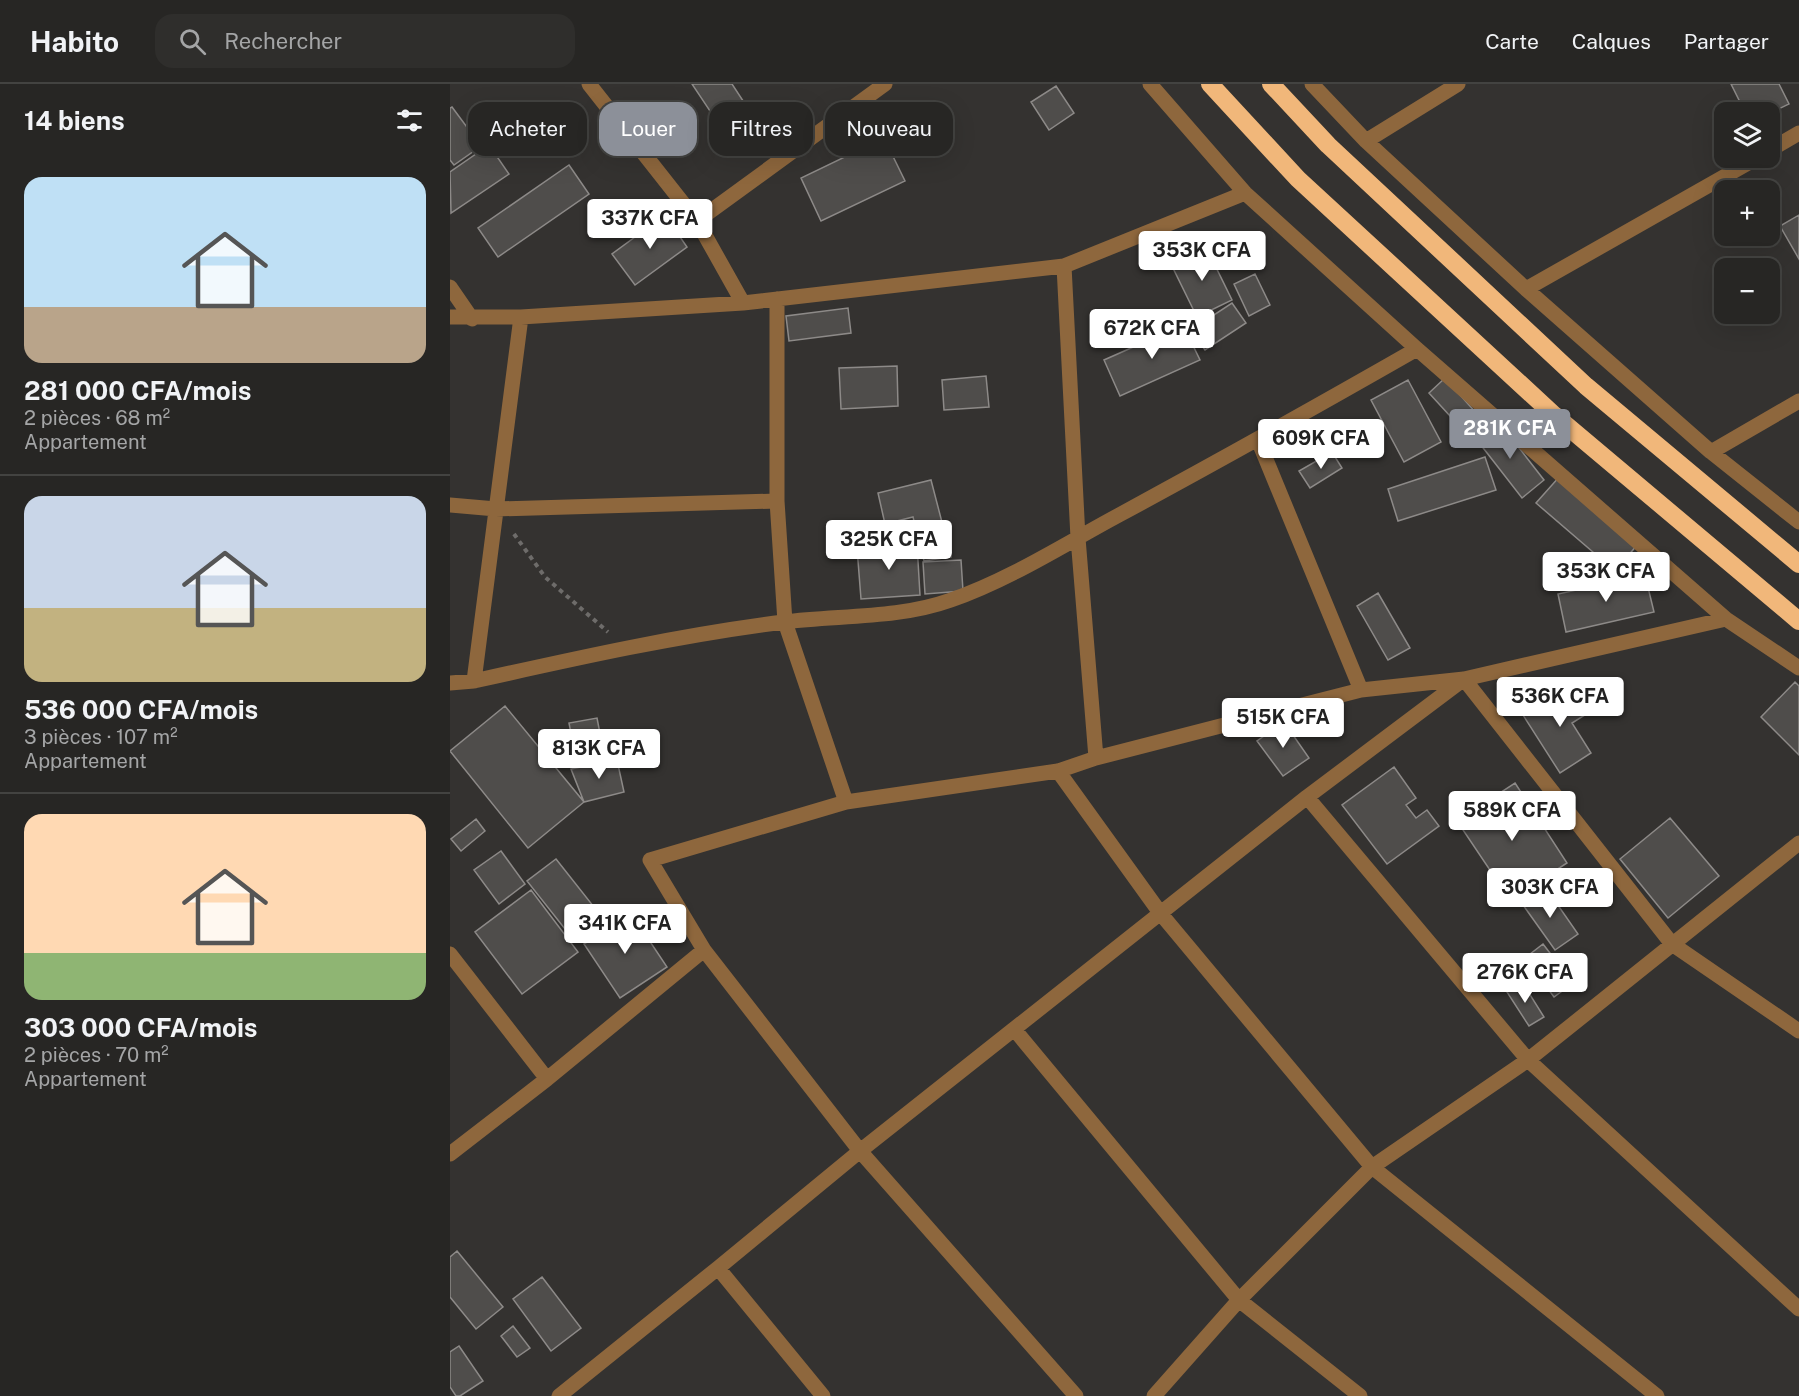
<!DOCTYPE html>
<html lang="fr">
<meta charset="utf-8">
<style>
:root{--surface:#272624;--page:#2f2e2c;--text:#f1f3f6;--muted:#a4a5a6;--line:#434341;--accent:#8c9099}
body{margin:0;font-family:"Public Sans",sans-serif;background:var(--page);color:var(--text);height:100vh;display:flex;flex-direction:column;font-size:22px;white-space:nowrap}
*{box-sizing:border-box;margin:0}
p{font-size:20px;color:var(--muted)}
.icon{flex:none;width:33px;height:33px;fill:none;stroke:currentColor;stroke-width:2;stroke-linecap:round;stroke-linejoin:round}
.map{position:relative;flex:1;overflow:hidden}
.panel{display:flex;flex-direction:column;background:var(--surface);width:450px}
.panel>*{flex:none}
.top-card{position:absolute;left:18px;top:18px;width:570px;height:54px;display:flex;gap:12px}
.fabs{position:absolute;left:1264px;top:18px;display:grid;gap:12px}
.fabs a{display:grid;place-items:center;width:66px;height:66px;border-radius:12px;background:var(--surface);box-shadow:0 6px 24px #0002,0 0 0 2px var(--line);font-size:30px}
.price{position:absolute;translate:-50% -51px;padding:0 14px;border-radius:6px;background:#fff;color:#222;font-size:20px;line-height:39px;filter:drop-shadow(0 2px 3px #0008)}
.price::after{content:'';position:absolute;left:50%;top:36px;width:18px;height:14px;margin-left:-9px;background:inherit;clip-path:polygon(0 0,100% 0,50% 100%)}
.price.selected{background:var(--accent);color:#fff}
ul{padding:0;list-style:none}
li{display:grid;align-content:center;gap:12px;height:318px;padding:0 24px}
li+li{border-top:2px solid var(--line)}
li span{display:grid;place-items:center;height:186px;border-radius:18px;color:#555}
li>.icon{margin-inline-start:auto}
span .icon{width:108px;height:108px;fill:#fffc;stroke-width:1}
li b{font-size:26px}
h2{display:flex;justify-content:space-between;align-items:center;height:72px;padding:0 24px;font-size:26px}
.pill{padding:0 21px;border-radius:18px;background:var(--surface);box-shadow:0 6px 24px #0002,0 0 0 2px var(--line);font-size:21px;line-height:54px}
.pill.selected{background:var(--accent);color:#fff}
header{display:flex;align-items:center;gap:36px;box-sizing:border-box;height:84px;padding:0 30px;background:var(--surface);border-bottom:2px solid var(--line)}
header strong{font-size:28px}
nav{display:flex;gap:33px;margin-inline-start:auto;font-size:21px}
.search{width:420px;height:54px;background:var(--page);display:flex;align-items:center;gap:15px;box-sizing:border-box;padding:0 21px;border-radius:18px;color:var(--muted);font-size:22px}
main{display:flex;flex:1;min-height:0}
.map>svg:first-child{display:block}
.building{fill:#4f4d4b;stroke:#8d8a88;stroke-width:1.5}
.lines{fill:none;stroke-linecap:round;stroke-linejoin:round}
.path{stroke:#6e6c6a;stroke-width:4;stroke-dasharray:4.5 4.5;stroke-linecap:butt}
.minor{stroke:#8e673d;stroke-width:15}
.highway{stroke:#f1b77a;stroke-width:18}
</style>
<header>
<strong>Habito</strong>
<div class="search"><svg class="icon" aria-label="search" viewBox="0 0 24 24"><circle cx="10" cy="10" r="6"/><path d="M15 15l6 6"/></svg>Rechercher</div>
<nav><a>Carte</a><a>Calques</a><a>Partager</a></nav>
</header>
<main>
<section class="panel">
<h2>14 biens<svg class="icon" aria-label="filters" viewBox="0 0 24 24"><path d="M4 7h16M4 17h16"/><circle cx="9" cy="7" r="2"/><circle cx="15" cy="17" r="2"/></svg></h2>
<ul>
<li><span style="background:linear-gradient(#bfe0f5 70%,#b9a48a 0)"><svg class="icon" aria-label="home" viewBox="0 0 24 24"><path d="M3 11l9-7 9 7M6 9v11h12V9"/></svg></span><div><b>281 000 CFA/mois</b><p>2 pièces · 68 m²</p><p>Appartement</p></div></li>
<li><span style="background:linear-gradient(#c9d6e8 60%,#c2b280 0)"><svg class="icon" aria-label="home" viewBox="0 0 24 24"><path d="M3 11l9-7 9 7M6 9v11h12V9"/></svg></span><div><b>536 000 CFA/mois</b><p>3 pièces · 107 m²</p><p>Appartement</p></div></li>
<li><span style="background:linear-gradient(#ffd9b3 75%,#8fb573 0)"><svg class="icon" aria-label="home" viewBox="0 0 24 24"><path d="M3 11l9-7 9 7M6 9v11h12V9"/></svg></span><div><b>303 000 CFA/mois</b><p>2 pièces · 70 m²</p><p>Appartement</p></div></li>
</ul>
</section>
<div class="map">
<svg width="1349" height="1312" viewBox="0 0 1349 1312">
<rect width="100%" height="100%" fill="#343230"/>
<path class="building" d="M242,0h40l21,32 -27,19z
M1281,0h48l10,20 -19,9 -25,-1z
M606,2l18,27 -25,17 -18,-28z
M2,23l29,39 -27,19 -4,-5v-52z
M434,54l21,43 -84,40 -20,-43z
M39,61l20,29 -58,39 -1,-41z
M119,81l20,29 -91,63 -20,-29z
M215,131l22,32 -52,38 -23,-31z
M1349,131v44l-19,-33z
M756,163l26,53 -35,17 -26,-53z
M805,190l15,31 -21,11 -15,-32z
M782,219l14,20 -41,27 -14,-20z
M398,224l3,25 -62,8 -3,-25z
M733,241l17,35 -80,36 -16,-36z
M447,282l1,40 -57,3 -2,-41z
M536,292l3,31 -45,3 -2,-30z
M995,294l32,36 -16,14 -32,-35z
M958,296l33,62 -37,20 -33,-62z
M1049,338l45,58 -22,18 -45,-58z
M882,368l10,16 -32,20 -11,-17z
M1035,373l11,33 -98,31 -10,-32z
M1110,392l78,68 -23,27 -79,-68z
M481,396l20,77 -27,4 -11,-44 -28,7 -7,-31z
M467,460l3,51 -59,4 -4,-51z
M511,476l2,31 -38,3 -2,-32z
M1195,491l9,37 -88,20 -8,-38z
M928,509l32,55 -22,12 -31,-54z
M1345,598l4,4v69l-38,-38z
M1121,602l17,27 -16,10 19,30 -31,20 -37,-58z
M55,622l79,96 -56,46 -78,-97z
M147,634l6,31 -28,5 -6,-31z
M834,638l25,36 -26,18 -26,-35z
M167,676l7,32 -40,10 -13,-33z
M944,683l22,31 -10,7 10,13 11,-8 12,16 -52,38 -45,-59z
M1065,699l52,80 -57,37 -53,-79z
M1220,734l49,58 -51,42 -48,-59z
M26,735l9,12 -24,20 -10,-12z
M51,767l24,33 -26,20 -25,-34z
M106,775l38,48 -29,22 -38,-48z
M1096,804l32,46 -23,16 -32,-45z
M81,806l47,62 -56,42 -47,-62z
M181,829l36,54 -47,31 -36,-54z
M1093,860l30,39 -19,14 -29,-39z
M1072,898l22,35 -15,9 -22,-34z
M7,1167l46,56 -27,22 -26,-32v-40z
M92,1193l39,51 -30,23 -38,-52z
M63,1242l17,22 -13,9 -16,-21z
M9,1262l24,35 -23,15h-4l-6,-9v-35z"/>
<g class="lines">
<path class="path" d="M64,450l31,43 63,55"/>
<path class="minor" d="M139,0l108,137 46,82
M700,0l95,109 172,156 309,270 73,49
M862,0l54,57 160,148 185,163 88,70
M916,57l92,-57
M1320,66l29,-17
M247,137l188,-137
M614,182l14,272 18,220
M0,203l22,32
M1076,205l231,-131
M327,215v202l8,121 61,180
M0,233h71l222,-14 321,-37 181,-73
M808,356l103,250
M1261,368l88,-51
M0,421l46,4 281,-8
M24,597l47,-364
M0,599l24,-2c103,-23 206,-46 310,-59 55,-7 114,-3 167,-22 58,-20 114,-56 168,-85 100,-54 200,-110 298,-166
M608,687l103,143 211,253 285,229
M857,713l221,263 271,249
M0,870l97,125
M564,945l225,271 121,96
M0,1070l97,-75 157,-129
M268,1184l105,128
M109,1312l159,-128 142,-117 447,-354 157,-118 208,265 127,87
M626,1312l-216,-245 -156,-201 -54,-90 196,-58 212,-31 38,-13 265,-68 103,-11 262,-60
M704,1312l85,-96 133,-133 156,-107 271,-217"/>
<path class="highway" d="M760,0l88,95 256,236 245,206
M821,0l57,61 258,241 213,178"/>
</g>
</svg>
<div class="fabs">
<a><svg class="icon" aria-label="layers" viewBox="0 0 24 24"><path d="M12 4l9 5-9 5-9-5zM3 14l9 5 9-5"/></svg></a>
<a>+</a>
<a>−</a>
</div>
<b class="price" style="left:200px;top:166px">337K CFA</b>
<b class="price" style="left:752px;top:198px">353K CFA</b>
<b class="price" style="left:702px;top:276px">672K CFA</b>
<b class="price selected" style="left:1060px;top:376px">281K CFA</b>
<b class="price" style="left:871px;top:386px">609K CFA</b>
<b class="price" style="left:439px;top:487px">325K CFA</b>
<b class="price" style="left:1156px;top:519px">353K CFA</b>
<b class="price" style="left:1110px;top:644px">536K CFA</b>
<b class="price" style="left:833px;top:665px">515K CFA</b>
<b class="price" style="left:149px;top:696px">813K CFA</b>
<b class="price" style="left:1062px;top:758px">589K CFA</b>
<b class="price" style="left:1100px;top:835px">303K CFA</b>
<b class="price" style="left:175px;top:871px">341K CFA</b>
<b class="price" style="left:1075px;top:920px">276K CFA</b>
<div class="top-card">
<a class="pill">Acheter</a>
<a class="pill selected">Louer</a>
<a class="pill">Filtres</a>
<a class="pill">Nouveau</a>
</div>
</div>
</main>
